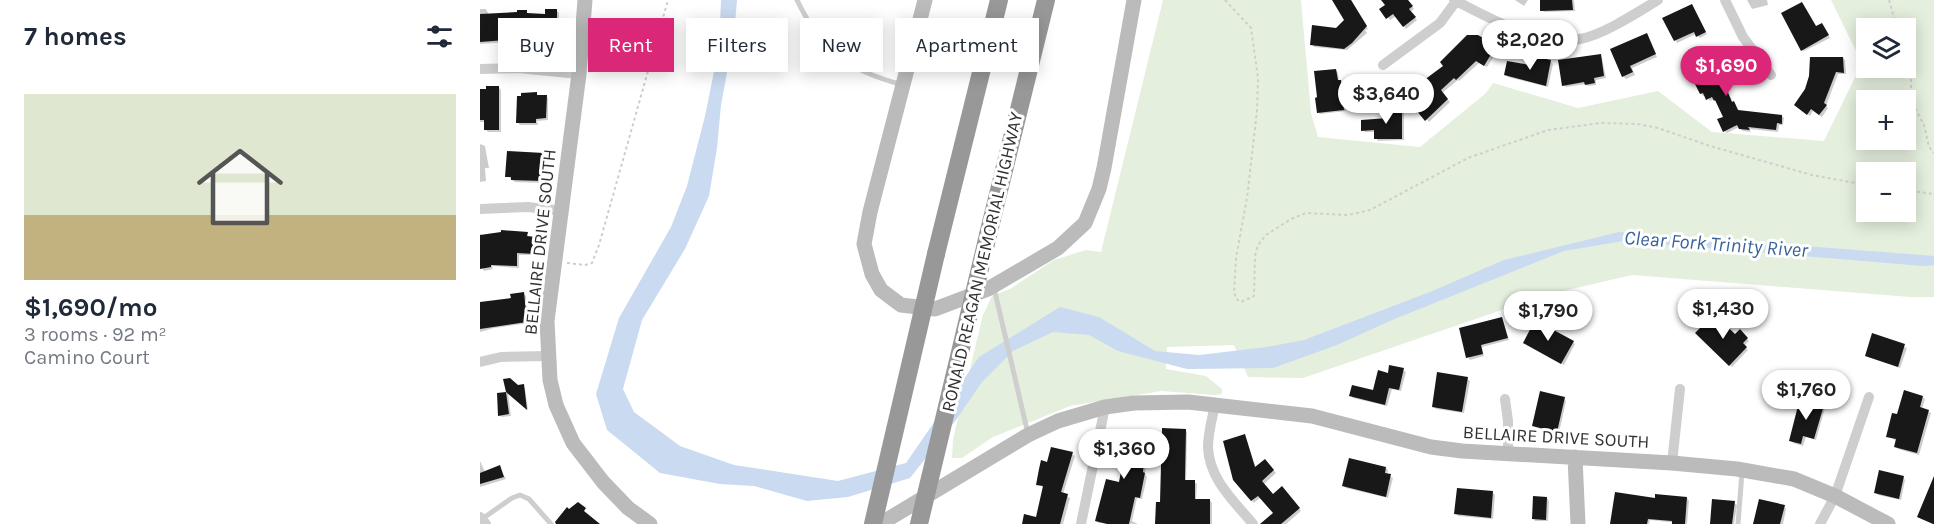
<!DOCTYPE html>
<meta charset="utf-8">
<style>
:root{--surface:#fff;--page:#f6f6f7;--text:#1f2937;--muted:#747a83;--accent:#db2777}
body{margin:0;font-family:Karla,sans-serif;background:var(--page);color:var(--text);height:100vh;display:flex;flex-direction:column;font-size:22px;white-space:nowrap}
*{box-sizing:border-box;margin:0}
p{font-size:20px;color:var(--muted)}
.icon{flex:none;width:33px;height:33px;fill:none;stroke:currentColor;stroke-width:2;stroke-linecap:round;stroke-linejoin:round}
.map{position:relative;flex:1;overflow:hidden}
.panel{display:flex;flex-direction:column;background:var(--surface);width:480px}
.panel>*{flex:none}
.hud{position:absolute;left:18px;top:18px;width:570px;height:54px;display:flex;gap:12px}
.tools{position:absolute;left:1376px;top:18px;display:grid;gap:12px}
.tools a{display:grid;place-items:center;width:60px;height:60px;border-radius:0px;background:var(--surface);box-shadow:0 3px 15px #0003;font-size:30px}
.price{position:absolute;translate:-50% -51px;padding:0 14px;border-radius:21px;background:#fff;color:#222;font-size:20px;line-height:39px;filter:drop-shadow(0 2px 3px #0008)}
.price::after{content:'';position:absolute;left:50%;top:36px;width:18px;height:14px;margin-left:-9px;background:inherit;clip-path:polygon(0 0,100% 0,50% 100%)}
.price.on{background:var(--accent);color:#fff}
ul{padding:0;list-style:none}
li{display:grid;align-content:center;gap:12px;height:318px;padding:0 24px}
li span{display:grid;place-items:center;height:186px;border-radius:0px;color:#555}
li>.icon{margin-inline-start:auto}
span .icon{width:108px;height:108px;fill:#fffc;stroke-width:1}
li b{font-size:26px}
h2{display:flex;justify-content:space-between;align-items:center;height:72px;padding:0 24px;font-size:26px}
.chip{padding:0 21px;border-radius:0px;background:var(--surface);box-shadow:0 3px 15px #0003;font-size:21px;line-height:54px}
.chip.on{background:var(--accent);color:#fff}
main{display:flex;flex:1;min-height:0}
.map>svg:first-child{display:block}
.green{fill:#e4efde;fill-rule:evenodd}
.water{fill:#cadaf0}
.shadow{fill:#0003}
.building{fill:#181818}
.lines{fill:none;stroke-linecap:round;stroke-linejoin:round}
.path{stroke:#cecece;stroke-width:2;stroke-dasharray:3 3;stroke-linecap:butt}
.lane{stroke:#cecece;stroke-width:5}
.street{stroke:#cecece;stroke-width:10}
.secondary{stroke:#bbb;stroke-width:15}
.highway{stroke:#989898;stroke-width:18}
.highway-bridge{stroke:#989898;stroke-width:18}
.labels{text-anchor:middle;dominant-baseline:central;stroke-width:6;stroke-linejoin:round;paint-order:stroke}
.street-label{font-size:18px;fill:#313131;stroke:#fff}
.water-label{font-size:20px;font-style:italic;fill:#37629b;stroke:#fff}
</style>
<main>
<section class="panel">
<h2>7 homes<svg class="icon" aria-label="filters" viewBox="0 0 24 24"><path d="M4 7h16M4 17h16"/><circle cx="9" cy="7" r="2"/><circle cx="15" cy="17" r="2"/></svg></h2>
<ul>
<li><span style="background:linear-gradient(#dfe7d0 65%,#c2b280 0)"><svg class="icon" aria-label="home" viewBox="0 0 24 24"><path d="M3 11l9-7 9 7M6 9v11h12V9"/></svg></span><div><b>$1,690/mo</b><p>3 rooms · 92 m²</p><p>Camino Court</p></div></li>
</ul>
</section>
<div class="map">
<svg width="1454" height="524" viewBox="0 0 1454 524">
<rect width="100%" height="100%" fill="#fff"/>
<path class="green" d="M683,0h138l10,113 7,24 102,10 66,-54 7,-10 85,25 80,-17 54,41 112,9 38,-78 -31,-63h103v297h-24l-278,-22 -86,20 -243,83 -55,-1 -14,-32 -67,2 -1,22 40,7 16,13v5l-7,1 -54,-4 -91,15 -77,31 -31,21h-10l1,-19 30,-124 9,-19 18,-7 44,-29 32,-10 15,2zM1386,28h39v40h-39zM1386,100h39v40h-39zM1386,172h39v40h-39z"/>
<path class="water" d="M241,0h16l-3,35 -13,70 -4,43 -8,48 -24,53 -43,71 -19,69 11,23 46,34 54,19 104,16 68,-18 73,-106 81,-50 39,10 56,34 44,4 68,-8 37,-7 126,-48 74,-32 115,-28 315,24v9l-11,1 -300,-25 -59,10 -172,69 -55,25 -64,23 -86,1 -69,-18 -29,-16 -36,-3 -40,19 -31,31 -26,38 -46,58 -62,19 -41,4 -53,-15 -34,-2 -60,-11 -53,-43 -11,-36 23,-76 52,-91 16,-41 18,-70 14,-69z"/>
<path class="shadow" d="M858,0h13l17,29 -3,1 2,3 -20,17 -33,-3 -2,-3 25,-15 9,-9z
M903,0h24l7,9 -4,3 7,8 -11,9 -10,-13 -6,4 -9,-10 6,-5z
M1035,0h13l-4,6z
M1061,0h33l1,11 -31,1 -2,-2z
M1267,0h20l1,5 -16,4z
M1212,6l15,28 -7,4 -4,-4 -19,9 -13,-24z
M0,9h6l3,6 37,-3 3,3h17l11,-4 2,2 -1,27 -50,-1v3l-28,2z
M1344,27l6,11 -26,13 -3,-2 15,-21z
M998,36l20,14 -11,17 -8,-4 -20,18 -1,-1 -16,13 8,9 -21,20 -20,-23z
M1168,37l9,20 -25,11 3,7 -9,4 -3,-3z
M1226,55l3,8 13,-3 6,13 -7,3 12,27 6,8 43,5 2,2 -1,7h-4l-1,7 -29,-3 2,3 -8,-1 -4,-4 -12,6 -3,-2 1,-14 -8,-15 -3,-3 -4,2 -4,-6 -3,1 -2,-2z
M1120,56l2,2 4,20 -10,2v5l-8,1 -2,-2 -20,3 -3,-2z
M1363,58l2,2 1,14h-8l-12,32 2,2 -6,9 -9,-6 -3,5 -12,-9z
M1071,62l2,2 -5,23 -40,-10 -2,-2z
M856,70l2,3 1,9 4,2 3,27 -26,3 -2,-2z
M19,88l2,2v42h-13l-2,-2v-8h-6v-31z
M66,96l2,2v22l-11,1 1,4h-18l-2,-2z
M921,108l3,2v30l-26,1 -2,-3v-6h-11l-2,-2 26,-10z
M0,144l5,2 4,22h-4l1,13 -6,1z
M63,154l3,2 -2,27 -29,-1 -8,-6z
M0,234l3,2 44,-2 2,4h7l2,2 -1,15h-18v13l-27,-2 1,3 -9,2 -4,-8z
M44,294l2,2 3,27 -35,5 -14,4v-21z
M1022,318l7,22 -27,7 2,9 -14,4 -2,-3z
M1217,333l50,6 2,2 -5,5 4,4 -16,17z
M1393,335l34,13 -7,20 -34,-12z
M1093,342l2,2 -11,21 -37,-20z
M923,370l3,2 -5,19 -9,-2 -5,17 -34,-8 -2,-3 23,-3 15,-17z
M987,379l3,2 -6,32 -28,-4 -2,-2z
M43,386l2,2 3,22 -21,-18z
M28,393l3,23 -9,1 -3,-2 -1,-20z
M1442,397l3,2 -3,10 9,4 -12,42 -21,-6 -2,-2 1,-6 -10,-5 11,-20z
M1084,398l2,3 -7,32 -23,-5 -2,-3z
M1343,406l2,2 -9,32 -10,-3 -3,9 -10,-3 -2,-3z
M705,430l2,2 -1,49 8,1 3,2 -1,16h14l2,3v21h-56z
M666,433l2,2 -3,39 2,3 -5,22 -5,-1 -5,23 6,3 -39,-1 -3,-2 24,-37 5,-21 -9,-1 -3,-3 9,-10z
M765,436l11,32 9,-7 11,12 -12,11 10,12 8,-8 19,23 -15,13h-16l5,-11 -14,-16 -7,6 -20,-24z
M592,454l3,2 -12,38 7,4 -7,26h-40l14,-6 7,-30 -6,-4 10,-21z
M0,461l5,11 14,-5 7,12 -26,8z
M906,468l2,2 -1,5 6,3 -5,20 -42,-10 -2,-2z
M1423,477l2,3 -4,20 -23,-5 -2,-3z
M1013,493l2,2 -2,24 -35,-3 -2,-2z
M1067,498l2,3 -1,20h-13l-2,-3z
M1207,498l2,3 -2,23 -37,-4 -1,4h-38l45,-24z
M1254,503l3,2 -3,19h-23z
M1304,506l2,3 -3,15h-28z"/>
<path class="building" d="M852,0h19l16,26 -15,17 -8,6 -34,-4 2,-20 24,3 8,-8z
M901,0h27l5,6 -4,3 7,8 -13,10 -10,-13 -7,5 -7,-10 6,-4z
M1060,0h32l1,10 -33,1z
M1322,2l14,24 6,-3 7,12 -28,16 -20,-38z
M1212,4l14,28 -10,5 -2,-5 -20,9 -12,-23z
M65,9h12v29l-51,-1v3l-26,2v-28l37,-2v-2h10v3l18,1z
M1167,33l9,21 -26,12 3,6 -11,5 -12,-28z
M987,35h11l18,11 -12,20 -8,-5 -20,19 -2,-2 -13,12 7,9 -23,22 -18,-22 4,-4 -3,-3 35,-26 -3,-4z
M1224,51l4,10 12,-5 6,14 -6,4 12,28 2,-1 4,9 44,5v9l-5,-1 -1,7 -28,-3 2,3 -11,-1 -2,-4 -14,7 -6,-13 6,-2 -8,-17 -1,1 -2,-4 -6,3 -3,-7 -3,1 -6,-12 2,-1 -9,-22z
M1121,54l3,22 -10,2 1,5 -10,2 -1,-3 -22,4 -4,-26z
M1052,56l19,4 -5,26 -42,-11 3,-14 23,4z
M1330,57h33l1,16 -8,-1 -12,31 3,2 -8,10 -8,-6 -4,6 -13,-10 11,-16 4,-13z
M856,69l2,11h3l3,30 -27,3 -2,-15 2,-1 -3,-26z
M6,86h13v44h-15v-10h-4v-31h6z
M57,92v3h10l-1,23 -10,1v4h-20l1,-27h4v-3z
M908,107h14v32h-28v-9l-13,1v-11l27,-2z
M27,151l37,2 -2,28 -31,-1v-3h-6z
M21,230l27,2 -1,4 9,1 -1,17 -18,-1v13l-26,-1v2l-11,2v-34l21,-3z
M44,292l3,30 -47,7v-27l31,-4 -1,-4z
M1234,314l21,20 5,-5 8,9 -5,5 4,4 -18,19 -34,-33z
M1022,317l6,21 -27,7 2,9 -17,4 -7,-30z
M1055,320l39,21 -13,23 -38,-21z
M1392,333l33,11 -7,23 -33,-11z
M909,365l15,3 -5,22 -10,-2 -4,17 -36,-9 3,-11 21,5 5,-20 10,3z
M957,372l31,5 -6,35 -30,-5z
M30,378l8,7 6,-1 3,26 -21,-18 3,22 -11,2 -1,-23 9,-1 -3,-13z
M1424,390l19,6 -3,11 9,3 -12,43 -23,-6 2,-8 -10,-2 6,-24 5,1z
M1060,391l25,6 -8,35 -25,-6z
M1320,398l24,7 -10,34 -11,-3 -2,8 -12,-3z
M682,428l24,1 -1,51h10v19h15v25h-55l1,-22h4z
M642,429l24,2 -3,41 2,1 -5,25 -5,-1 -6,27h-22l-12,-3 11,-42 13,3 4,-21 -11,-1 1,-13 7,1z
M765,434l10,33 10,-8 9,11 -12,11 11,13 9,-8 18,22 -19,16h-21l13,-11 -15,-17 -7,5 -18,-21 -10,-39z
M571,447l22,5 -12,40 7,2 -8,30h-38l2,-10 12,3 7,-31 -7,-1 3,-16 2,-9 6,2z
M869,458l37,9 -1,6 6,1 -5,23 -44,-11z
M20,465l4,12 -24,7v-11z
M1399,470l25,6 -5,23 -25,-6z
M1454,476v48h-1l-16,-7z
M977,488l36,3 -2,27 -37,-4z
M1135,492l40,6v-4l32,3 -2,27h-13v-3l-24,-2 -1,5h-37z
M1053,496l14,1 -1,23 -14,-1z
M1232,499l23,2 -3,23h-22z
M1279,499l26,6 -5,19h-27z
M98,502l8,6 -2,3 16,13h-44l-1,-2 12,-15 2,2z"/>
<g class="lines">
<path class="path" d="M745,0l26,28 7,50 -1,33 -10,87 -11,60 -2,33 2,8 5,3 13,-6 1,-40 3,-11 8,-10 25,-16 15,-6 42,2 22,-5 98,-52 80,-28 53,-7 36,1 21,4 52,18 102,29 54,10
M1409,0l8,28
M1425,56l6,19v21l4,12 9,17 5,22 5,6
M1425,190l29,4
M87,263l18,2 7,-2 7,-18 69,-245"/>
<path class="lane" d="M317,0c25,52 50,70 106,85
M514,288l34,146
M2,519l30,-21 8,-3 9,4 22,25
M1258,524l4,-52"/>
<path class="street" d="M974,0c36,18 84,47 126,39 23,-4 58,-27 78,-39
M1245,0l18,37 28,38
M903,65l57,-42 17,-23
M0,69l38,-1 61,6
M0,209l48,-2 35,4
M0,362l21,-5 47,-1
M1025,399l3,22v33
M735,405c-3,14 -7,28 -7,42 1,32 26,54 45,77
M1192,463l8,-74
M0,517l6,7
M601,524l24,-117
M1340,524l15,-28 34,-99"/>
<path class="secondary" d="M105,0l-6,74 -32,247 3,59 6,25 17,38 30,39 25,26 22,16
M445,0l-55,212 -6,32 8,30 9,16 20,15 34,4 53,-20 70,-41 27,-25 14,-34 5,-21 30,-168
M1095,457l3,67
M400,524l148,-89 30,-14 47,-14 29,-4 54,-1 124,14 119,31 31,4 210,12 65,6 57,10 41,17 53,28"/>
<path class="highway" d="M508,235l58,-235
M456,254l63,-254"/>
<path class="highway-bridge" d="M393,524l63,-270
M439,524l69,-289"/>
</g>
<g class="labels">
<g class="street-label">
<text transform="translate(60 242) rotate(-84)">BELLAIRE DRIVE SOUTH</text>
<text transform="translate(502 262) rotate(-77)">RONALD REAGAN MEMORIAL HIGHWAY</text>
<text transform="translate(1076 437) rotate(3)">BELLAIRE DRIVE SOUTH</text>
</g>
<g class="water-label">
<text transform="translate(1236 244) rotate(4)">Clear Fork Trinity River</text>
</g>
</g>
</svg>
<div class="tools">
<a><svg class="icon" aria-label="layers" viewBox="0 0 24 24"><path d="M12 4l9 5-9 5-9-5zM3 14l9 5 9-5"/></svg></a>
<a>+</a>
<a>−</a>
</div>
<b class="price" style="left:1050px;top:71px">$2,020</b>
<b class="price on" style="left:1246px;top:97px">$1,690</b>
<b class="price" style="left:906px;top:125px">$3,640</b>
<b class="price" style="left:1243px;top:340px">$1,430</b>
<b class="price" style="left:1068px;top:342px">$1,790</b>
<b class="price" style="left:1326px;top:421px">$1,760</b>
<b class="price" style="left:644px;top:480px">$1,360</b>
<div class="hud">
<a class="chip">Buy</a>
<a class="chip on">Rent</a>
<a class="chip">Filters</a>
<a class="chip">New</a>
<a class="chip">Apartment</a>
</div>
</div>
</main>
